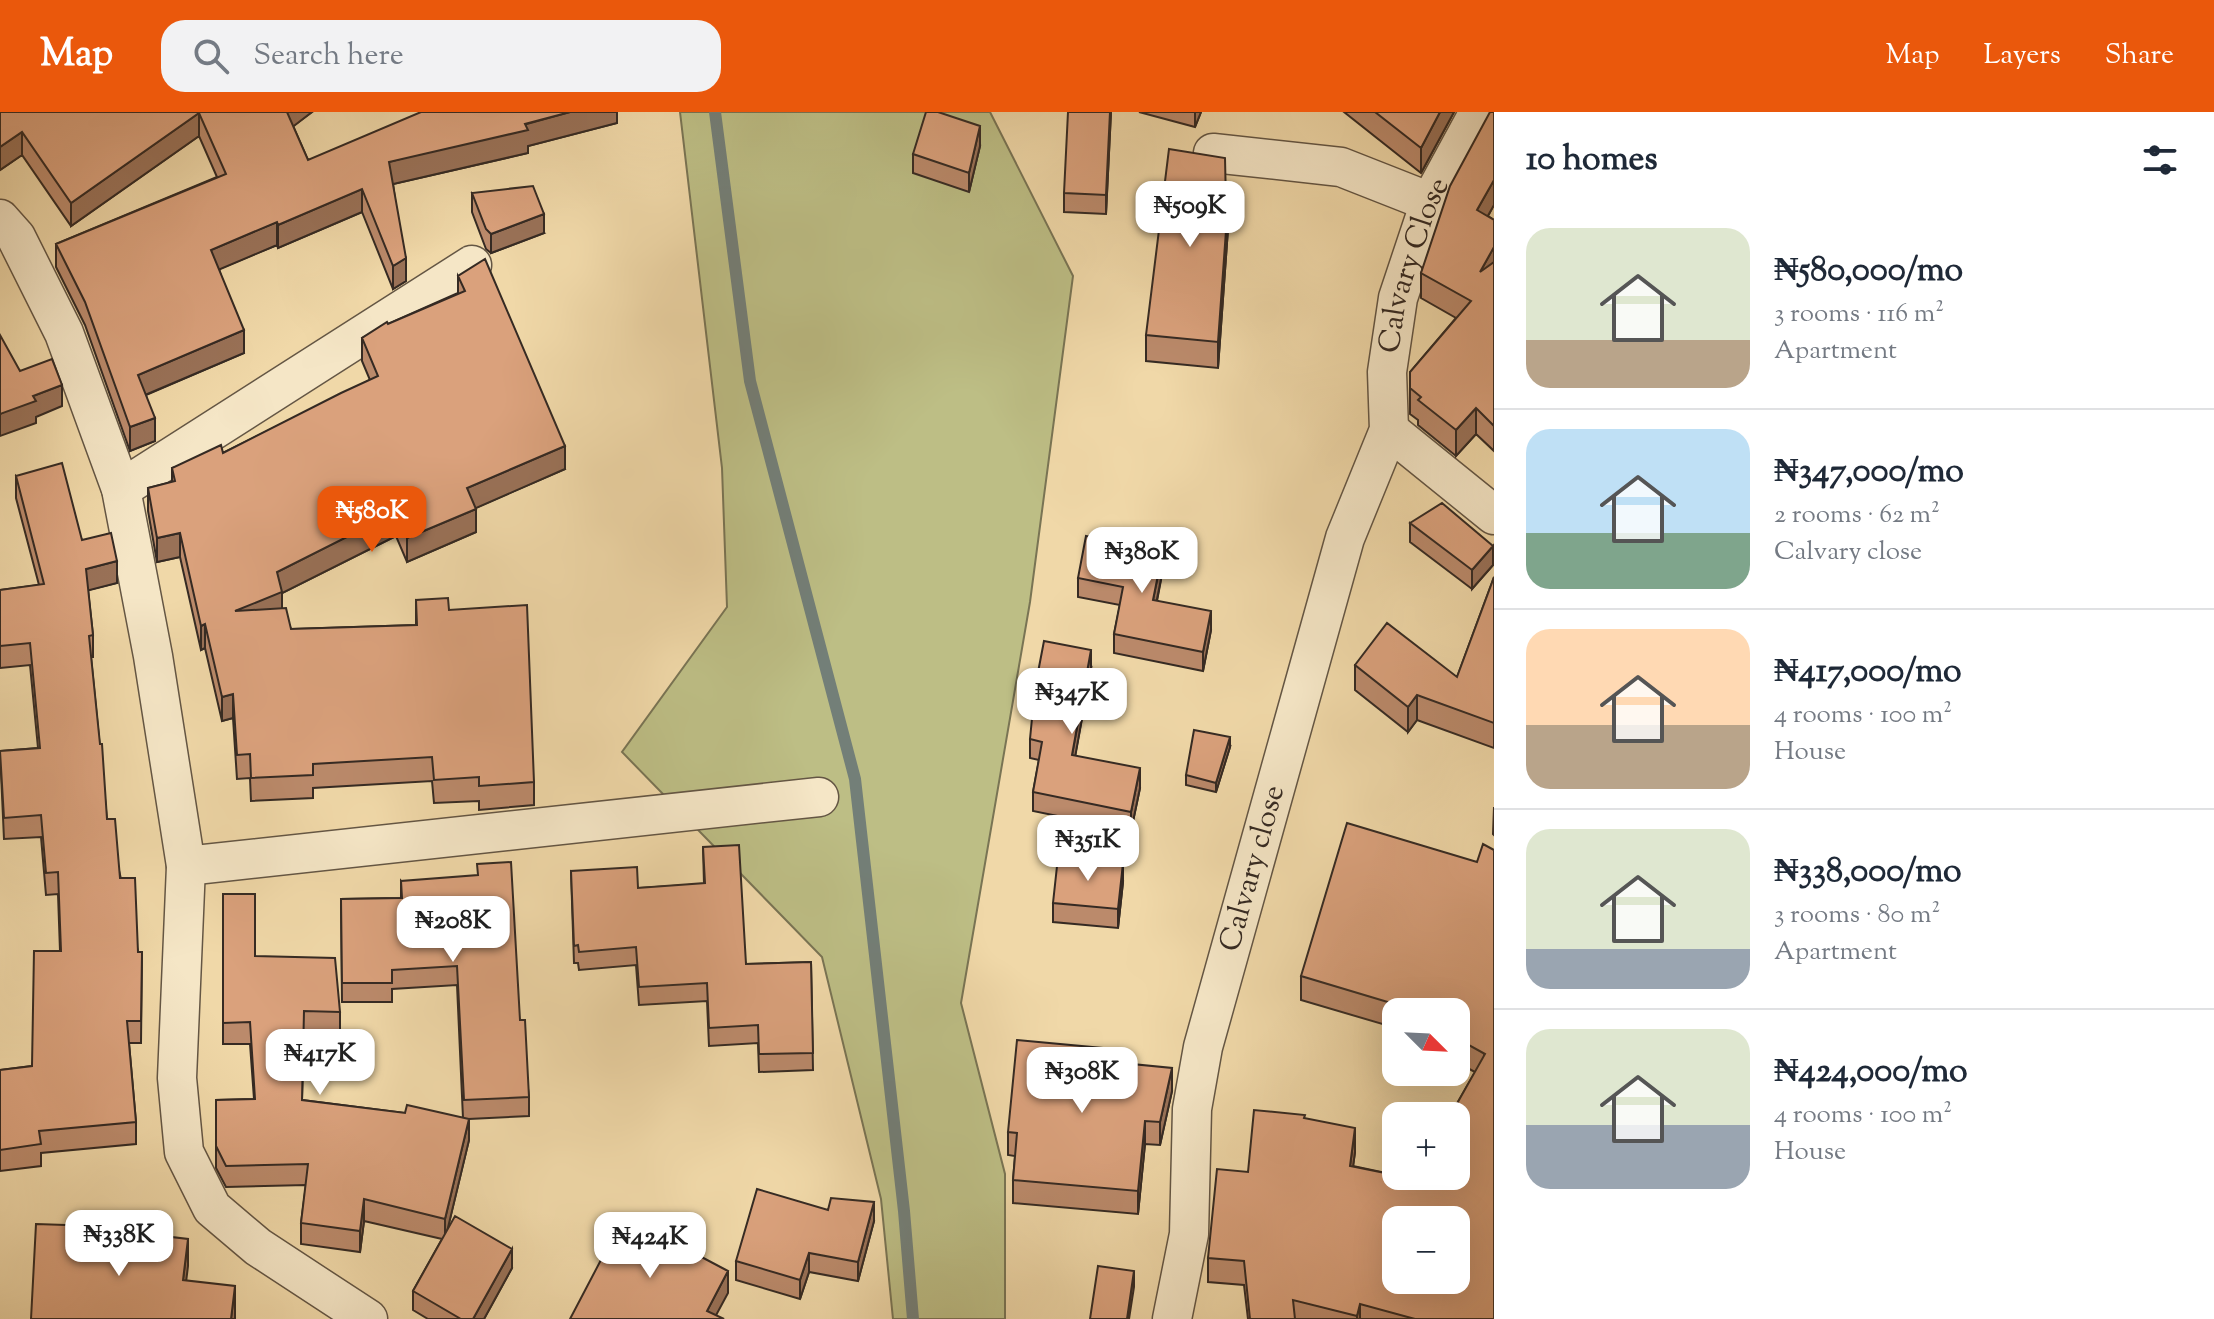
<!DOCTYPE html>
<meta charset="utf-8">
<style>
:root{--surface:#fff;--page:#f2f2f3;--text:#1f2937;--muted:#747a83;--line:#e0e1e3;--accent:#ea580c}
body{margin:0;font-family:"Sorts Mill Goudy",serif;background:var(--page);color:var(--text);height:100vh;display:flex;flex-direction:column;font-size:30px;white-space:nowrap}
*{box-sizing:border-box;margin:0}
p{font-size:26px;color:var(--muted)}
.icon{flex:none;width:44px;height:44px;fill:none;stroke:currentColor;stroke-width:2;stroke-linecap:round;stroke-linejoin:round}
.map{position:relative;flex:1;overflow:hidden}
.sheet{display:flex;flex-direction:column;background:var(--surface);width:720px}
.sheet>*{flex:none}
.needle{width:52px;rotate:114deg}
.tools{position:absolute;left:1382px;top:886px;display:grid;gap:16px}
.tools a{display:grid;place-items:center;width:88px;height:88px;border-radius:16px;background:var(--surface);box-shadow:0 8px 32px #0002;font-size:40px}
.price{position:absolute;translate:-50% -68px;padding:0 18px;border-radius:16px;background:#fff;color:#222;font-size:26px;line-height:52px;filter:drop-shadow(0 2px 4px #0008)}
.price::after{content:'';position:absolute;left:50%;top:48px;width:24px;height:18px;margin-left:-12px;background:inherit;clip-path:polygon(0 0,100% 0,50% 100%)}
.price.selected{background:var(--accent);color:#fff}
ul{padding:0;list-style:none}
li{display:flex;align-items:center;gap:24px;height:200px;padding:0 32px}
li+li{border-top:2px solid var(--line)}
li span{display:grid;place-items:center;flex:none;width:224px;height:160px;border-radius:24px;color:#555}
li>.icon{margin-inline-start:auto}
span .icon{width:96px;height:96px;fill:#fffc;stroke-width:1}
li b{font-size:34px}
h2{display:flex;justify-content:space-between;align-items:center;height:96px;padding:0 32px;font-size:34px}
header{display:flex;align-items:center;gap:48px;box-sizing:border-box;height:112px;padding:0 40px;background:var(--accent);color:#fff}
header strong{font-size:38px}
nav{display:flex;gap:44px;margin-inline-start:auto;font-size:28px}
.search{width:560px;height:72px;background:var(--page);display:flex;align-items:center;gap:20px;box-sizing:border-box;padding:0 28px;border-radius:24px;color:var(--muted);font-size:30px}
main{display:flex;flex:1;min-height:0}
.map>svg:first-child{display:block}
.green{fill:#bdbe85;stroke:#797454;stroke-width:2}
.lines{fill:none;stroke-linecap:round;stroke-linejoin:round}
.stream{stroke:#737f78;stroke-width:12}
.street-casing{stroke:#645644;stroke-width:41}
.street{stroke:#f5e6c6;stroke-width:38}
.wall{fill:#bb8a6b;stroke:#352a23;stroke-width:2}
.shaded-wall{fill:#997157;stroke:#352a23;stroke-width:2}
.building{fill:#daa17c;stroke:#352a23;stroke-width:2;fill-rule:evenodd}
.labels{text-anchor:middle;dominant-baseline:central;stroke-width:7;stroke-linejoin:round;paint-order:stroke}
.street-label{font-size:30px;fill:#352a23;stroke:#f5e6c6}
</style>
<header>
<strong>Map</strong>
<div class="search"><svg class="icon" aria-label="search" viewBox="0 0 24 24"><circle cx="10" cy="10" r="6"/><path d="M15 15l6 6"/></svg>Search here</div>
<nav><a>Map</a><a>Layers</a><a>Share</a></nav>
</header>
<main>
<div class="map">
<svg width="1494" height="1207" viewBox="0 0 1494 1207">
<rect width="100%" height="100%" fill="#f0d8a8"/>
<filter id="stains"><feTurbulence type="fractalNoise" baseFrequency=".0025" numOctaves="4"/><feColorMatrix values="0 0 0 0 .2 0 0 0 0 .09 0 0 0 0 .02 0 0 0 .5 -.17"/></filter>
<radialGradient id="worn" r=".72"><stop offset=".6" stop-color="#630" stop-opacity="0"/><stop offset="1" stop-color="#630" stop-opacity=".3"/></radialGradient>
<path class="green" d="M680,0h310l83,164 -43,326 -69,401 44,171v145h-112l-12,-120 -59,-242 -200,-205 105,-145 -5,-139z"/>
<g class="lines">
<path class="stream" d="M715,0l35,269 105,398 49,432 9,108"/>
<defs>
<g id="street">
<path d="M1213,41l128,14 89,35"/>
<path d="M0,107l16,18 48,96 57,156 32,167 33,210 -9,212 7,74 28,56 46,39 110,72"/>
<path d="M1389,318l105,85"/>
<path d="M121,377l351,-224"/>
<path d="M186,754l633,-69"/>
<path id="s1" d="M1172,1207l17,-85 3,-125 11,-62 142,-509 44,-108 -2,-58 11,-74 32,-96 49,-90"/>
</g>
</defs>
<use href="#street" class="street-casing"/>
<use href="#street" class="street"/>
</g>
<path class="wall" d="M0,0h312l-19,14 15,34 309,-48v11l-89,23v7l-135,31 13,97 -13,8 -31,-77 -84,36 -1,-3 -58,24 25,84 -98,42 9,46 -25,10 -45,-126 -29,-58v-23l161,-67 -18,-41 -128,90 -49,-71 -22,15z
M1111,0l-5,102 -42,-2v-19z
M1139,0h62l-6,15z
M1344,0h110l-33,61z
M1494,0v93l-6,11 6,4v231l-18,-17 -20,22 -38,-31v-5l-8,-6v-42l46,-54 -35,-20v-25z
M980,34l-11,46 -56,-19v-19z
M472,81l72,40 -53,20 -5,-4 -14,-37z
M1226,91l2,26 -10,139 -72,-7v-26z
M458,164l107,193 -90,39 1,24 -69,30 -11,-26 -114,57v15l9,21 125,-4v-25l33,10 85,172v23l-55,5v-9l-45,2 -2,-22 -119,7v10l-62,3 -1,-23 -13,1 -4,-61 -11,3 -17,-73 -4,2 -21,-93 -23,5 -9,-51v-23l24,-6v-14l51,-15 147,-73 -8,-19v-23l26,-14 70,-31z
M16,364l66,64 35,43 -29,7 5,45v22h-2l16,162 31,133h4l-1,91h-12l7,79v22l-95,9v13l-41,5v-101l32,-4 28,-115 -2,-57 -12,1 -5,-58 -37,2 -4,-88 38,-3 -8,-83 -30,3v-78l39,-5 -23,-87z
M1410,411l83,42 -21,24 -62,-47z
M1163,457l-6,32 54,29 -8,41 -89,-18v-19l6,-29 -42,-8v-19z
M1494,465v171l-77,-28 -9,12 -53,-42v-25l102,12z
M1091,557l-16,87 65,32 -9,43 -98,-20v-19l6,-32 -9,-2v-19z
M1230,635l-14,45 -30,-7v-10z
M1494,695v28l-1,-1z
M703,735l43,117 65,-2 2,108 -54,2 -1,-29 -49,3 -2,-45 -68,4 -3,-40 -57,5 -1,-7h-4l-3,-92 67,17 66,-4z
M1477,750l17,457h-246l-4,-34 -36,-3v-24l40,-86 57,-53 50,33 -2,14 61,13 61,-107 -19,-10v-50h-60v16l-95,-28v-24z
M401,769l119,139 9,77v19l-60,3v21l-21,87 64,41 -28,51h-56l-15,-9v-19l29,-52 -78,-18 -4,31 -59,-8v-21l5,-38 -80,2 -10,-19v-68l38,-1 -4,-55h-27v-150l32,62 85,56v22l-36,-1 -2,67 103,13 58,5 -6,-133 -65,4v13h-50l-1,-103 60,-1z
M1123,770l-5,46 -65,-6v-19z
M1113,951l59,28 -12,54 -15,-1 -7,70 -125,-11v-23l2,-24 -7,-1v-23z
M828,1098l46,11 -16,60 -49,-9 -9,27 -64,-19v-19z"/>
<path class="shaded-wall" d="M286,0h26l-26,20z
M570,0h47v11l-89,23v7l-139,32v-23z
M1110,0h1l-5,102v-19z
M1195,0h6l-6,15z
M1440,0h14l-33,61v-25z
M199,1v23l-128,90v-23z
M980,14v20l-11,46v-19z
M22,20v23l-22,15v-23z
M1494,68v25l-17,30v-25z
M362,77v23l-84,36v-23z
M1228,91v26l-10,139v-26z
M544,102v19l-53,20v-19z
M277,110v23l-66,28v-23z
M1494,135v25h-14z
M406,146v23l-13,8v-23z
M244,218v23l-106,45v-23z
M62,273v21l-26,11v6l-36,13v-22l33,-18z
M1476,296v26l-20,22v-26z
M155,306v23l-25,10v-24z
M565,334v23l-98,43v-24z
M476,397v23l-69,30v-24z
M396,400v24l-114,57v22l-47,-4 42,-39z
M180,421v24l-23,5v-24z
M1493,434v19l-21,24v-19z
M1163,438v19l-10,50v-19z
M117,449v22l-31,8v-22z
M1211,499v19l-8,41v-19z
M205,512v24l-4,2v-24z
M1091,538v19l-19,105v-19z
M233,582v24l-11,3v-24z
M1417,583v25l-9,12v-25z
M1230,625v10l-14,45v-9z
M1140,656v20l-9,43v-19z
M1123,751v19l-5,46v-19z
M1172,956v23l-12,54v-23z
M469,1007v21l-24,100v-21z
M1145,1009v23l-7,70v-23z
M1355,1016v24l-5,37v-23z
M364,1087v22l-4,31v-21z
M874,1090v19l-16,60v-19z
M188,1127v27l-5,41v-27z
M512,1137v19l-28,51h-11z
M809,1141v19l-9,27v-19z
M728,1159v22l-14,26 -7,-8z
M1134,1159v16l-5,32h-2z
M235,1174v33h-4z
M1360,1192v15h-3v-3z"/>
<path class="building" d="M0,0h287l21,48 113,-48h149l-45,12 3,6 -139,32 17,96 -13,8 -31,-77 -84,36 -1,-3 -66,28 33,80 -106,45 17,43 -25,9 -45,-125 -29,-58 170,-70 -27,-61 -128,90 -49,-71 -22,15z
M926,0h12l42,14 -11,47 -56,-19z
M1068,0h42l-4,83 -42,-2z
M1375,0h65l-19,36z
M1490,0h4v68l-17,30 17,10v27l-14,25 14,-10v164l-18,-18 -20,22 -38,-30 3,-3 -11,-9v-16l61,-71 -50,-28 29,-87z
M1169,37l56,9 1,45h2l-10,139 -72,-7z
M533,74l11,28 -53,20 -5,-5 -14,-36z
M485,147l80,187 -98,42 9,21 -69,29 -11,-26 -119,60 5,20 -47,19 51,-3 5,21 126,-4 -1,-25 32,-2 1,12 78,-5 7,177 -55,4v-9l-45,3 -2,-23 -119,7v11l-62,3 -1,-24 -13,1 -4,-61 -11,3 -17,-73 -4,2 -21,-93 -23,5 -9,-50 27,-7 -3,-13 49,-23 2,8 118,-60 37,-17 -16,-38 25,-16 1,2 77,-33 -7,-15z
M0,223l20,36 32,-12 10,26 -29,11 3,5 -36,13z
M62,351l20,77 29,-7 6,28 -31,8 7,66 -4,1 11,108h2l5,75h8l5,59h15l3,74h4l-1,69h-14l9,101 -97,9 2,13 -41,6v-80l32,-4 2,-115h27l-3,-79 -12,1 -5,-58 -37,3 -4,-67 40,-3 -10,-105 -30,3v-56l44,-6 -28,-108z
M1442,391l51,43 -21,24 -62,-47z
M1086,424l77,14 -10,50 58,11 -8,41 -89,-18 9,-47 -45,-9z
M1494,465v146l-77,-28 -9,12 -53,-42 32,-42 70,54z
M1044,529l47,9 -19,105 68,13 -9,44 -98,-20 9,-50 -12,-3 5,-51z
M1194,618l36,7 -14,46 -30,-8z
M1347,711l130,39 6,-18 11,6v469h-79l-55,-15 -3,12 -64,-16 2,19h-45l-6,-58 -36,-3 9,-89 31,3 6,-62 51,5 -1,3 51,10 -5,38 64,13 2,-3h40v-60h-6l35,-62 -29,-16v-26h-35l-120,-36zM1396,1108h60v60h-60z
M739,733l7,119 65,-2 2,91 -54,1 -1,-29 -49,3 -2,-45 -68,4 -3,-40 -57,5 -1,-7 -4,1 -3,-75 66,-4 1,21 67,-5 -2,-36z
M1058,745l65,6 -5,46 -65,-6z
M511,750l9,158h5l4,77 -65,3 -7,-134 -65,4v13h-50l-1,-84 61,-1 -1,-17 77,-6 -1,-11z
M223,782h32v62l80,2 5,54 -36,-1 -2,89 103,13 2,-8 62,14 -24,100 -81,-20 -4,32 -59,-8 7,-59 -82,2 -10,-20v-46l39,-1 -5,-77 -27,1z
M1017,928l96,9 -1,13 60,6 -12,54 -15,-1 -7,70 -125,-11 4,-47 -9,-1z
M757,1077l71,21 3,-12 43,4 -16,60 -49,-9 -9,27 -64,-19z
M455,1104l57,33 -39,70h-12l-48,-28z
M624,1104l104,55 -21,40 17,8h-154z
M36,1112l59,2v2l93,11 -5,41 52,6 -4,33h-200z
M1098,1154l36,5 -7,48h-37z"/>
<g class="labels">
<g class="street-label">
<text stroke="none"><textPath href="#s1" startOffset="1088">Calvary Close</textPath></text>
<text stroke="none"><textPath href="#s1" startOffset="460">Calvary close</textPath></text>
</g>
</g>
<rect width="100%" height="100%" filter="url(#stains)"/>
<rect width="100%" height="100%" fill="url(#worn)"/>
</svg>
<div class="tools">
<a><svg class="needle" viewBox="-14 -14 28 28"><path d="M0-13l5 13h-10z" fill="#e53935"/><path d="M0 13l5-13h-10z" fill="#747a83"/></svg></a>
<a>+</a>
<a>−</a>
</div>
<b class="price" style="left:1190px;top:137px">₦509K</b>
<b class="price selected" style="left:372px;top:442px">₦580K</b>
<b class="price" style="left:1142px;top:483px">₦380K</b>
<b class="price" style="left:1072px;top:624px">₦347K</b>
<b class="price" style="left:1088px;top:771px">₦351K</b>
<b class="price" style="left:453px;top:852px">₦208K</b>
<b class="price" style="left:320px;top:985px">₦417K</b>
<b class="price" style="left:1082px;top:1003px">₦308K</b>
<b class="price" style="left:119px;top:1166px">₦338K</b>
<b class="price" style="left:650px;top:1168px">₦424K</b>
</div>
<section class="sheet">
<h2>10 homes<svg class="icon" aria-label="filters" viewBox="0 0 24 24"><path d="M4 7h16M4 17h16"/><circle cx="9" cy="7" r="2"/><circle cx="15" cy="17" r="2"/></svg></h2>
<ul>
<li><span style="background:linear-gradient(#dfe7d0 70%,#b9a48a 0)"><svg class="icon" aria-label="home" viewBox="0 0 24 24"><path d="M3 11l9-7 9 7M6 9v11h12V9"/></svg></span><div><b>₦580,000/mo</b><p>3 rooms · 116 m²</p><p>Apartment</p></div></li>
<li><span style="background:linear-gradient(#bfe0f5 65%,#7fa58c 0)"><svg class="icon" aria-label="home" viewBox="0 0 24 24"><path d="M3 11l9-7 9 7M6 9v11h12V9"/></svg></span><div><b>₦347,000/mo</b><p>2 rooms · 62 m²</p><p>Calvary close</p></div></li>
<li><span style="background:linear-gradient(#ffd9b3 60%,#b9a48a 0)"><svg class="icon" aria-label="home" viewBox="0 0 24 24"><path d="M3 11l9-7 9 7M6 9v11h12V9"/></svg></span><div><b>₦417,000/mo</b><p>4 rooms · 100 m²</p><p>House</p></div></li>
<li><span style="background:linear-gradient(#dfe7d0 75%,#9aa5b1 0)"><svg class="icon" aria-label="home" viewBox="0 0 24 24"><path d="M3 11l9-7 9 7M6 9v11h12V9"/></svg></span><div><b>₦338,000/mo</b><p>3 rooms · 80 m²</p><p>Apartment</p></div></li>
<li><span style="background:linear-gradient(#dfe7d0 60%,#9aa5b1 0)"><svg class="icon" aria-label="home" viewBox="0 0 24 24"><path d="M3 11l9-7 9 7M6 9v11h12V9"/></svg></span><div><b>₦424,000/mo</b><p>4 rooms · 100 m²</p><p>House</p></div></li>
</ul>
</section>
</main>
